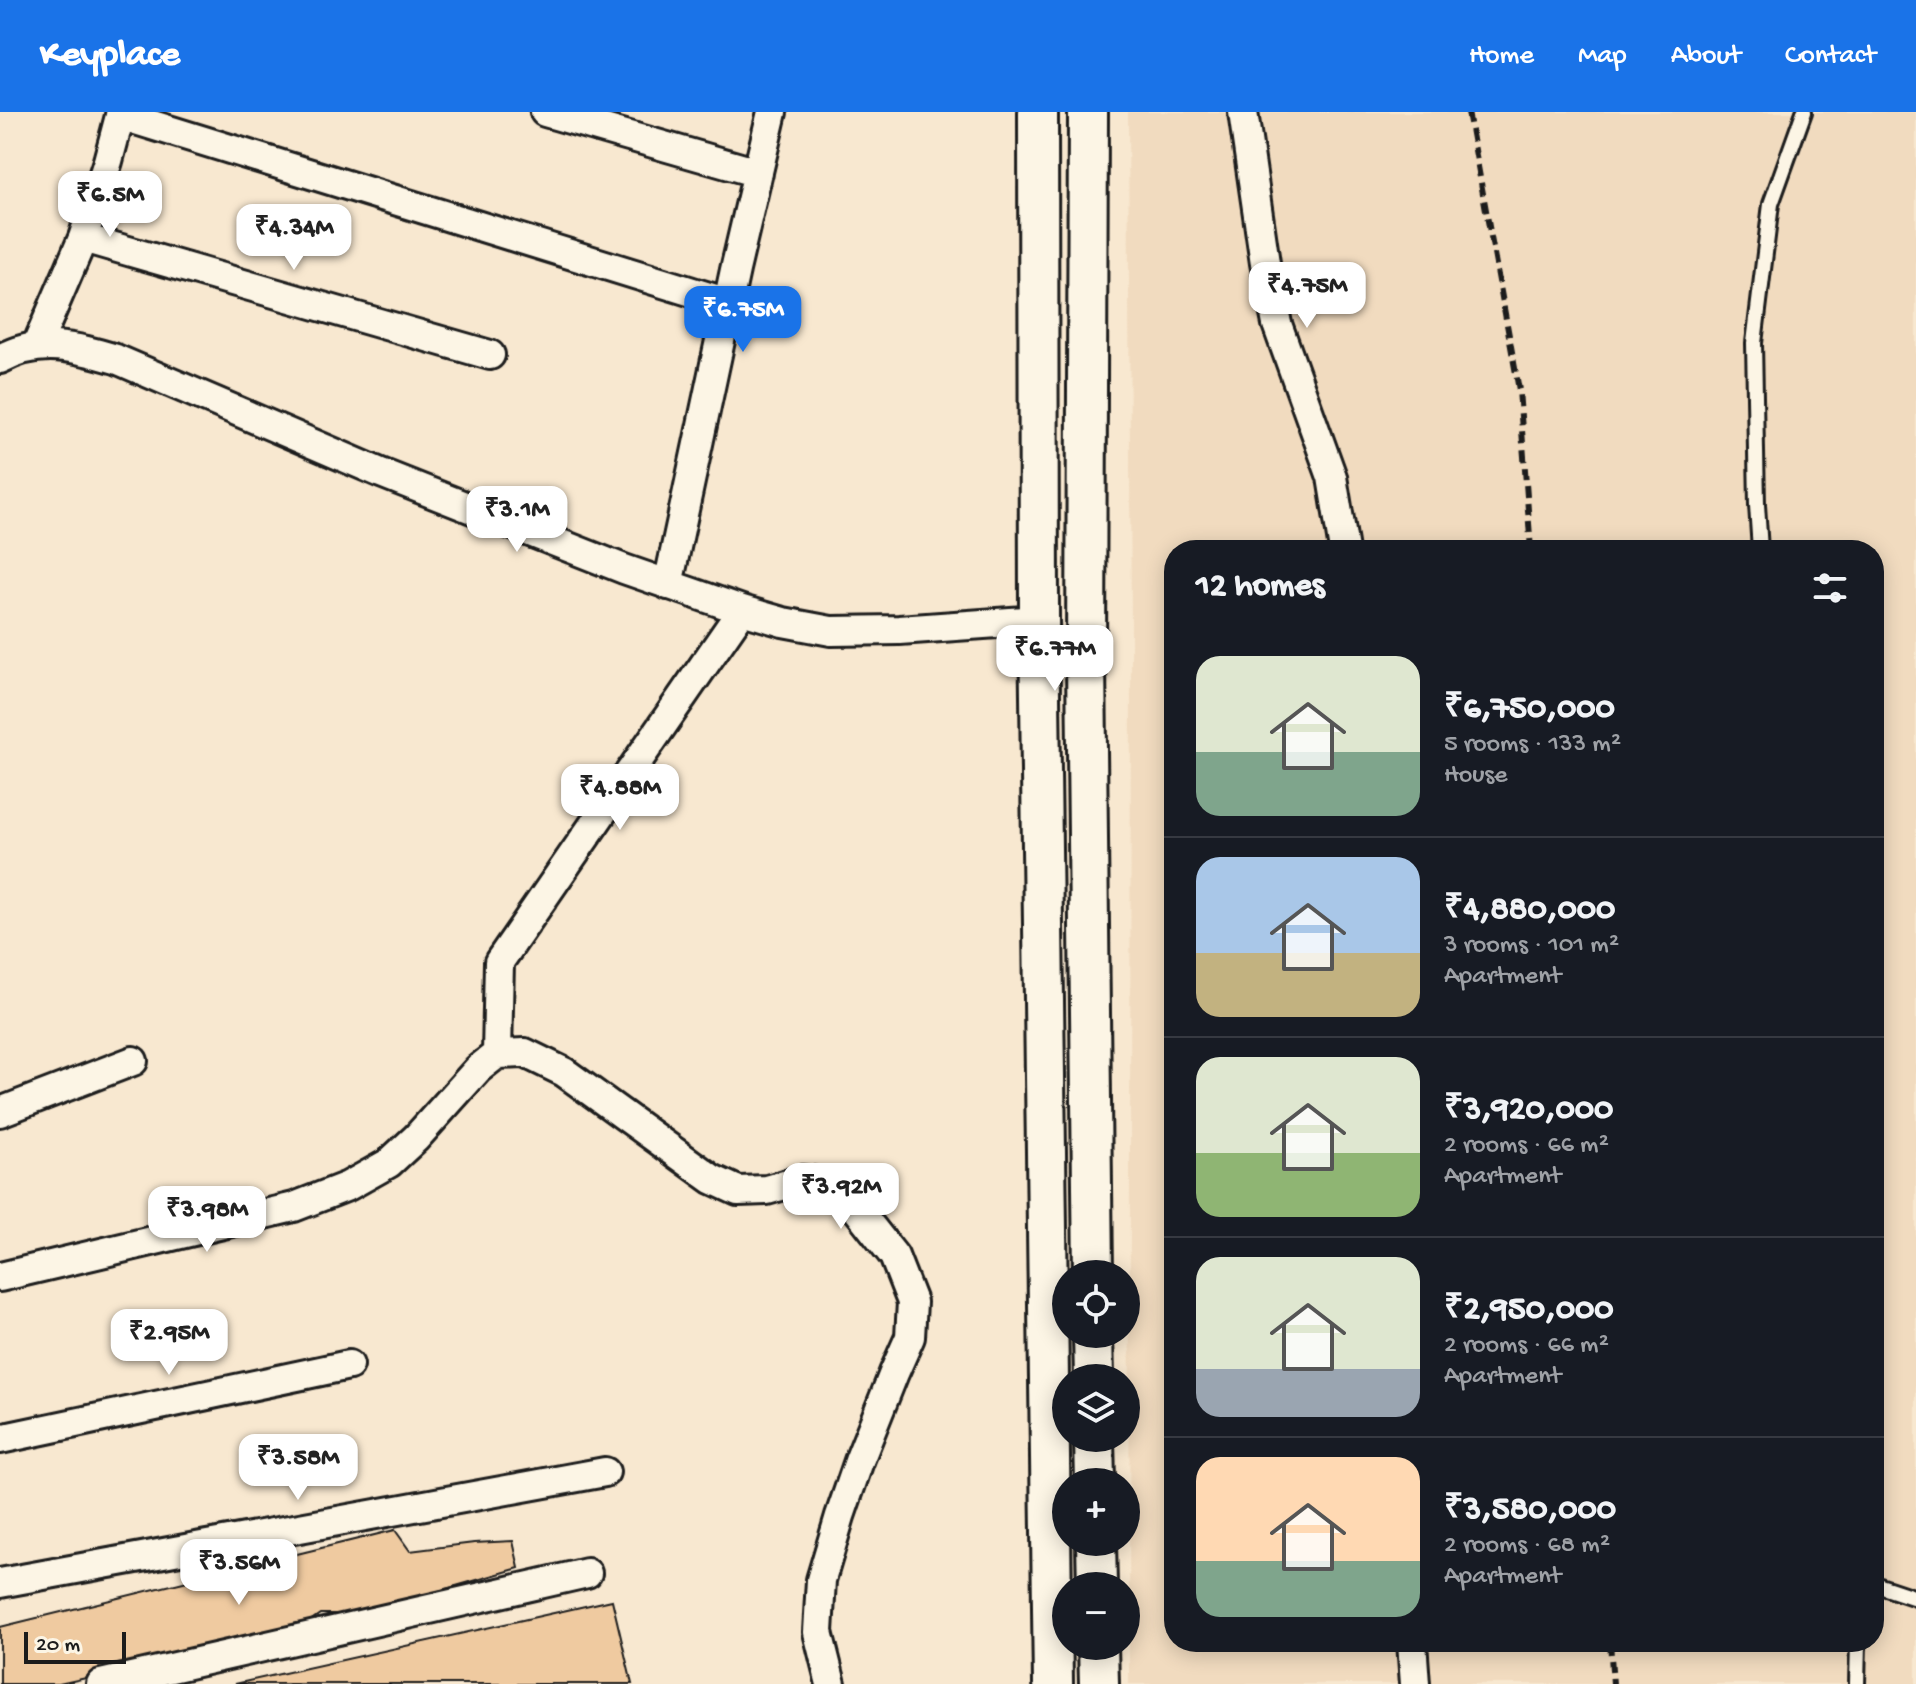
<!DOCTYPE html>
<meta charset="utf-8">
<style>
:root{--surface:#171b24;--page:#242831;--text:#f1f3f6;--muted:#9ea1a6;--line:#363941;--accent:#1a73e8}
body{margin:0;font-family:"Gochi Hand",sans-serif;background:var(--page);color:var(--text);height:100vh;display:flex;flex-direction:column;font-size:30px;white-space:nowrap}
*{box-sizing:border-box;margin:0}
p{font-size:26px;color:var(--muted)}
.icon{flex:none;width:44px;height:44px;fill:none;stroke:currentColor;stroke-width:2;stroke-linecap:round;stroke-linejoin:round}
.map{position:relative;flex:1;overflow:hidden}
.panel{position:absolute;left:1164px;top:428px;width:720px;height:1112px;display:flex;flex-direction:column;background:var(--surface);border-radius:32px;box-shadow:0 4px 20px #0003}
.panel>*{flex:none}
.buttons{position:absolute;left:1052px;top:1148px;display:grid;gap:16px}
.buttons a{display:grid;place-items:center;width:88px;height:88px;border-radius:50%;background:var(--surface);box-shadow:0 4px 20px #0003;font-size:40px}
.scale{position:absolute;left:24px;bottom:20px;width:102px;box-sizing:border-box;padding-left:8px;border:4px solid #1c1c1c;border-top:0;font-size:22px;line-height:28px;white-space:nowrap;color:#1c1c1c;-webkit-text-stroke:6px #fcf5e5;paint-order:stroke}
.price{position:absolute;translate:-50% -68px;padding:0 18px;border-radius:16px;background:#fff;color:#222;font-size:26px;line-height:52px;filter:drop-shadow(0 2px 4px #0008)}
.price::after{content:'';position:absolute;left:50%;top:48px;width:24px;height:18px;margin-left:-12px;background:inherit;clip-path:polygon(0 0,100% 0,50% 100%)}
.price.current{background:var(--accent);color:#fff}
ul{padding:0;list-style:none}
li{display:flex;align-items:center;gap:24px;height:200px;padding:0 32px}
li+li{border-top:2px solid var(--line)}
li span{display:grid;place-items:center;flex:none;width:224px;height:160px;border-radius:24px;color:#555}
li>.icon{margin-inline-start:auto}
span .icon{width:96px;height:96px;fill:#fffc;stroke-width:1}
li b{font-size:34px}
h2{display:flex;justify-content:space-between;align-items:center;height:96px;padding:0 32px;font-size:34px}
header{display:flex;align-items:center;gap:48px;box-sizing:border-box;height:112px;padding:0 40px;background:var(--accent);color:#fff}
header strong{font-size:38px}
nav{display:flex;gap:44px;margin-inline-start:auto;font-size:28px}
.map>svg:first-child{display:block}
.built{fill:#f1dbbf;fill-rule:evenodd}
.building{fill:#efcaa0;stroke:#1c1c1c;stroke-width:2}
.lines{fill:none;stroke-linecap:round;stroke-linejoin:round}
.service-casing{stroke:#1c1c1c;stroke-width:20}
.minor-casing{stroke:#1c1c1c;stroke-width:34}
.secondary-casing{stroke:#1c1c1c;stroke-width:44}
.service{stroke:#fcf5e5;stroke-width:14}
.minor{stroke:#fcf5e5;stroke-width:28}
.secondary{stroke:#fcf5e5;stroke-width:38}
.rail{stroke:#1c1c1c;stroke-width:6;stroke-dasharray:12 6;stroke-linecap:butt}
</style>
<header>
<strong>Keyplace</strong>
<nav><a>Home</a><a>Map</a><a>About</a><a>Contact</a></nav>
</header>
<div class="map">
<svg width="1916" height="1572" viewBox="0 0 1916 1572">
<rect width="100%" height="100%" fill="#f8e8d0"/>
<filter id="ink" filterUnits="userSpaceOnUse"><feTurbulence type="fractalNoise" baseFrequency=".0125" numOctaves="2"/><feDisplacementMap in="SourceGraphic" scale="16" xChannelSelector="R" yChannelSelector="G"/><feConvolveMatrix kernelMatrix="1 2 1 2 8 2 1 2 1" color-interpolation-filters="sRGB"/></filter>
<g filter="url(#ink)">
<path class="built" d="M1128,0h788v1572h-787l2,-1045zM1174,438h700v1092h-700z"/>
<path class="building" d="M395,1418l15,21 64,-8 39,-2 6,27 -98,28 -30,13 -31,5h-40l-26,18 -235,52h-59v-57z
M612,1488l20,84h-397z"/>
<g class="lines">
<defs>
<path id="service" d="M1760,438l-3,-45 -3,-162 17,-139 33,-92
M1874,1472l42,14
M1857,1572l1,-42"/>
<path id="minor" d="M545,0l213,61
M1243,0l22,151 12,61 55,153 12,73
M120,3l608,188
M83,126l407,117
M37,233l46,-107 25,-77 13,-49
M0,247c40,-22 75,-12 116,0l265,114 243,96 118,41 41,12 48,9 68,-1 140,-10
M668,473l67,-315 37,-158
M497,942l2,-92 243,-352
M0,1000l133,-51
M0,1165l294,-70 54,-21 41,-23 27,-25 62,-69 19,-15 28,-1 39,19 148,107 26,12 29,-1 35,-10 23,3 20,11 49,62 18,46 -2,35 -16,36 -35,88 -19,55 -19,64 -3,52 13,52
M0,1327l349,-74
M0,1471l605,-111
M1412,1530l3,42
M101,1572l486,-111"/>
<path id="secondary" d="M1038,0l1,508 14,1064
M1088,0l-2,550 7,612
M1093,1222l1,44
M1094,1326l1,44
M1096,1430l1,44
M1098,1534l1,38"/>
</defs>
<use href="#service" class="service-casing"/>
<use href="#minor" class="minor-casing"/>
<use href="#secondary" class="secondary-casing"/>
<use href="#service" class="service"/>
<use href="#minor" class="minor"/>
<use href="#secondary" class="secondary"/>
<path class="rail" d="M1468,0l51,278 12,160
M1610,1530l3,42"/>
</g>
</g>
</svg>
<div class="buttons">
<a><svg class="icon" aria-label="locate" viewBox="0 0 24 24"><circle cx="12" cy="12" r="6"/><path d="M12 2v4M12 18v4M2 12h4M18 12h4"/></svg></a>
<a><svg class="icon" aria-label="layers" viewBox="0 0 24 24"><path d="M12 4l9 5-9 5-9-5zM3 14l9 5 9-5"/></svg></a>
<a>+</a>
<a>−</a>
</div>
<div class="scale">20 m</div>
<b class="price" style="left:110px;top:127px">₹6.5M</b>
<b class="price" style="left:294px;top:160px">₹4.34M</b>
<b class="price" style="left:1307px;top:218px">₹4.75M</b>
<b class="price current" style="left:743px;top:242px">₹6.75M</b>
<b class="price" style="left:517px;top:442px">₹3.1M</b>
<b class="price" style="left:1055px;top:581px">₹6.77M</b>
<b class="price" style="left:620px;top:720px">₹4.88M</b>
<b class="price" style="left:841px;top:1119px">₹3.92M</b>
<b class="price" style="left:207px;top:1142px">₹3.98M</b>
<b class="price" style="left:169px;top:1265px">₹2.95M</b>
<b class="price" style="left:298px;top:1390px">₹3.58M</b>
<b class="price" style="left:239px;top:1495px">₹3.56M</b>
<section class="panel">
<h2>12 homes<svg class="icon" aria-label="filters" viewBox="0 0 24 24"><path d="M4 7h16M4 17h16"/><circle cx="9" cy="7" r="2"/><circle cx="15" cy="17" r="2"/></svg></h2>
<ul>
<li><span style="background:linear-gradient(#dfe7d0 60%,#7fa58c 0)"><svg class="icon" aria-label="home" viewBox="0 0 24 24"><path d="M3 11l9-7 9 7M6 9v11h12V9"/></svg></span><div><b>₹6,750,000</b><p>5 rooms · 133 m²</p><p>House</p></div></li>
<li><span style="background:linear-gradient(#a9c7e8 60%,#c2b280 0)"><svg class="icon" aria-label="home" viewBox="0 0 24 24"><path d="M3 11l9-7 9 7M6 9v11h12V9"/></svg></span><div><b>₹4,880,000</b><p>3 rooms · 101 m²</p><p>Apartment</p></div></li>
<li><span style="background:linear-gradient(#dfe7d0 60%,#8fb573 0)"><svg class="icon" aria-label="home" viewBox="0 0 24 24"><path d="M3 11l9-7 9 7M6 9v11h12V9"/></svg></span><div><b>₹3,920,000</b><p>2 rooms · 66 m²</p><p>Apartment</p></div></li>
<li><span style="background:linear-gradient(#dfe7d0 70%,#9aa5b1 0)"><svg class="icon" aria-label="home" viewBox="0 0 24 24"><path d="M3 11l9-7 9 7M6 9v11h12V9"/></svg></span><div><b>₹2,950,000</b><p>2 rooms · 66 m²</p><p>Apartment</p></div></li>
<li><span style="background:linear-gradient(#ffd9b3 65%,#7fa58c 0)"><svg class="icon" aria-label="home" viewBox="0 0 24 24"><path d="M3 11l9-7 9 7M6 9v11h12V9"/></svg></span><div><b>₹3,580,000</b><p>2 rooms · 68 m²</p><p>Apartment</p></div></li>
</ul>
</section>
</div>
